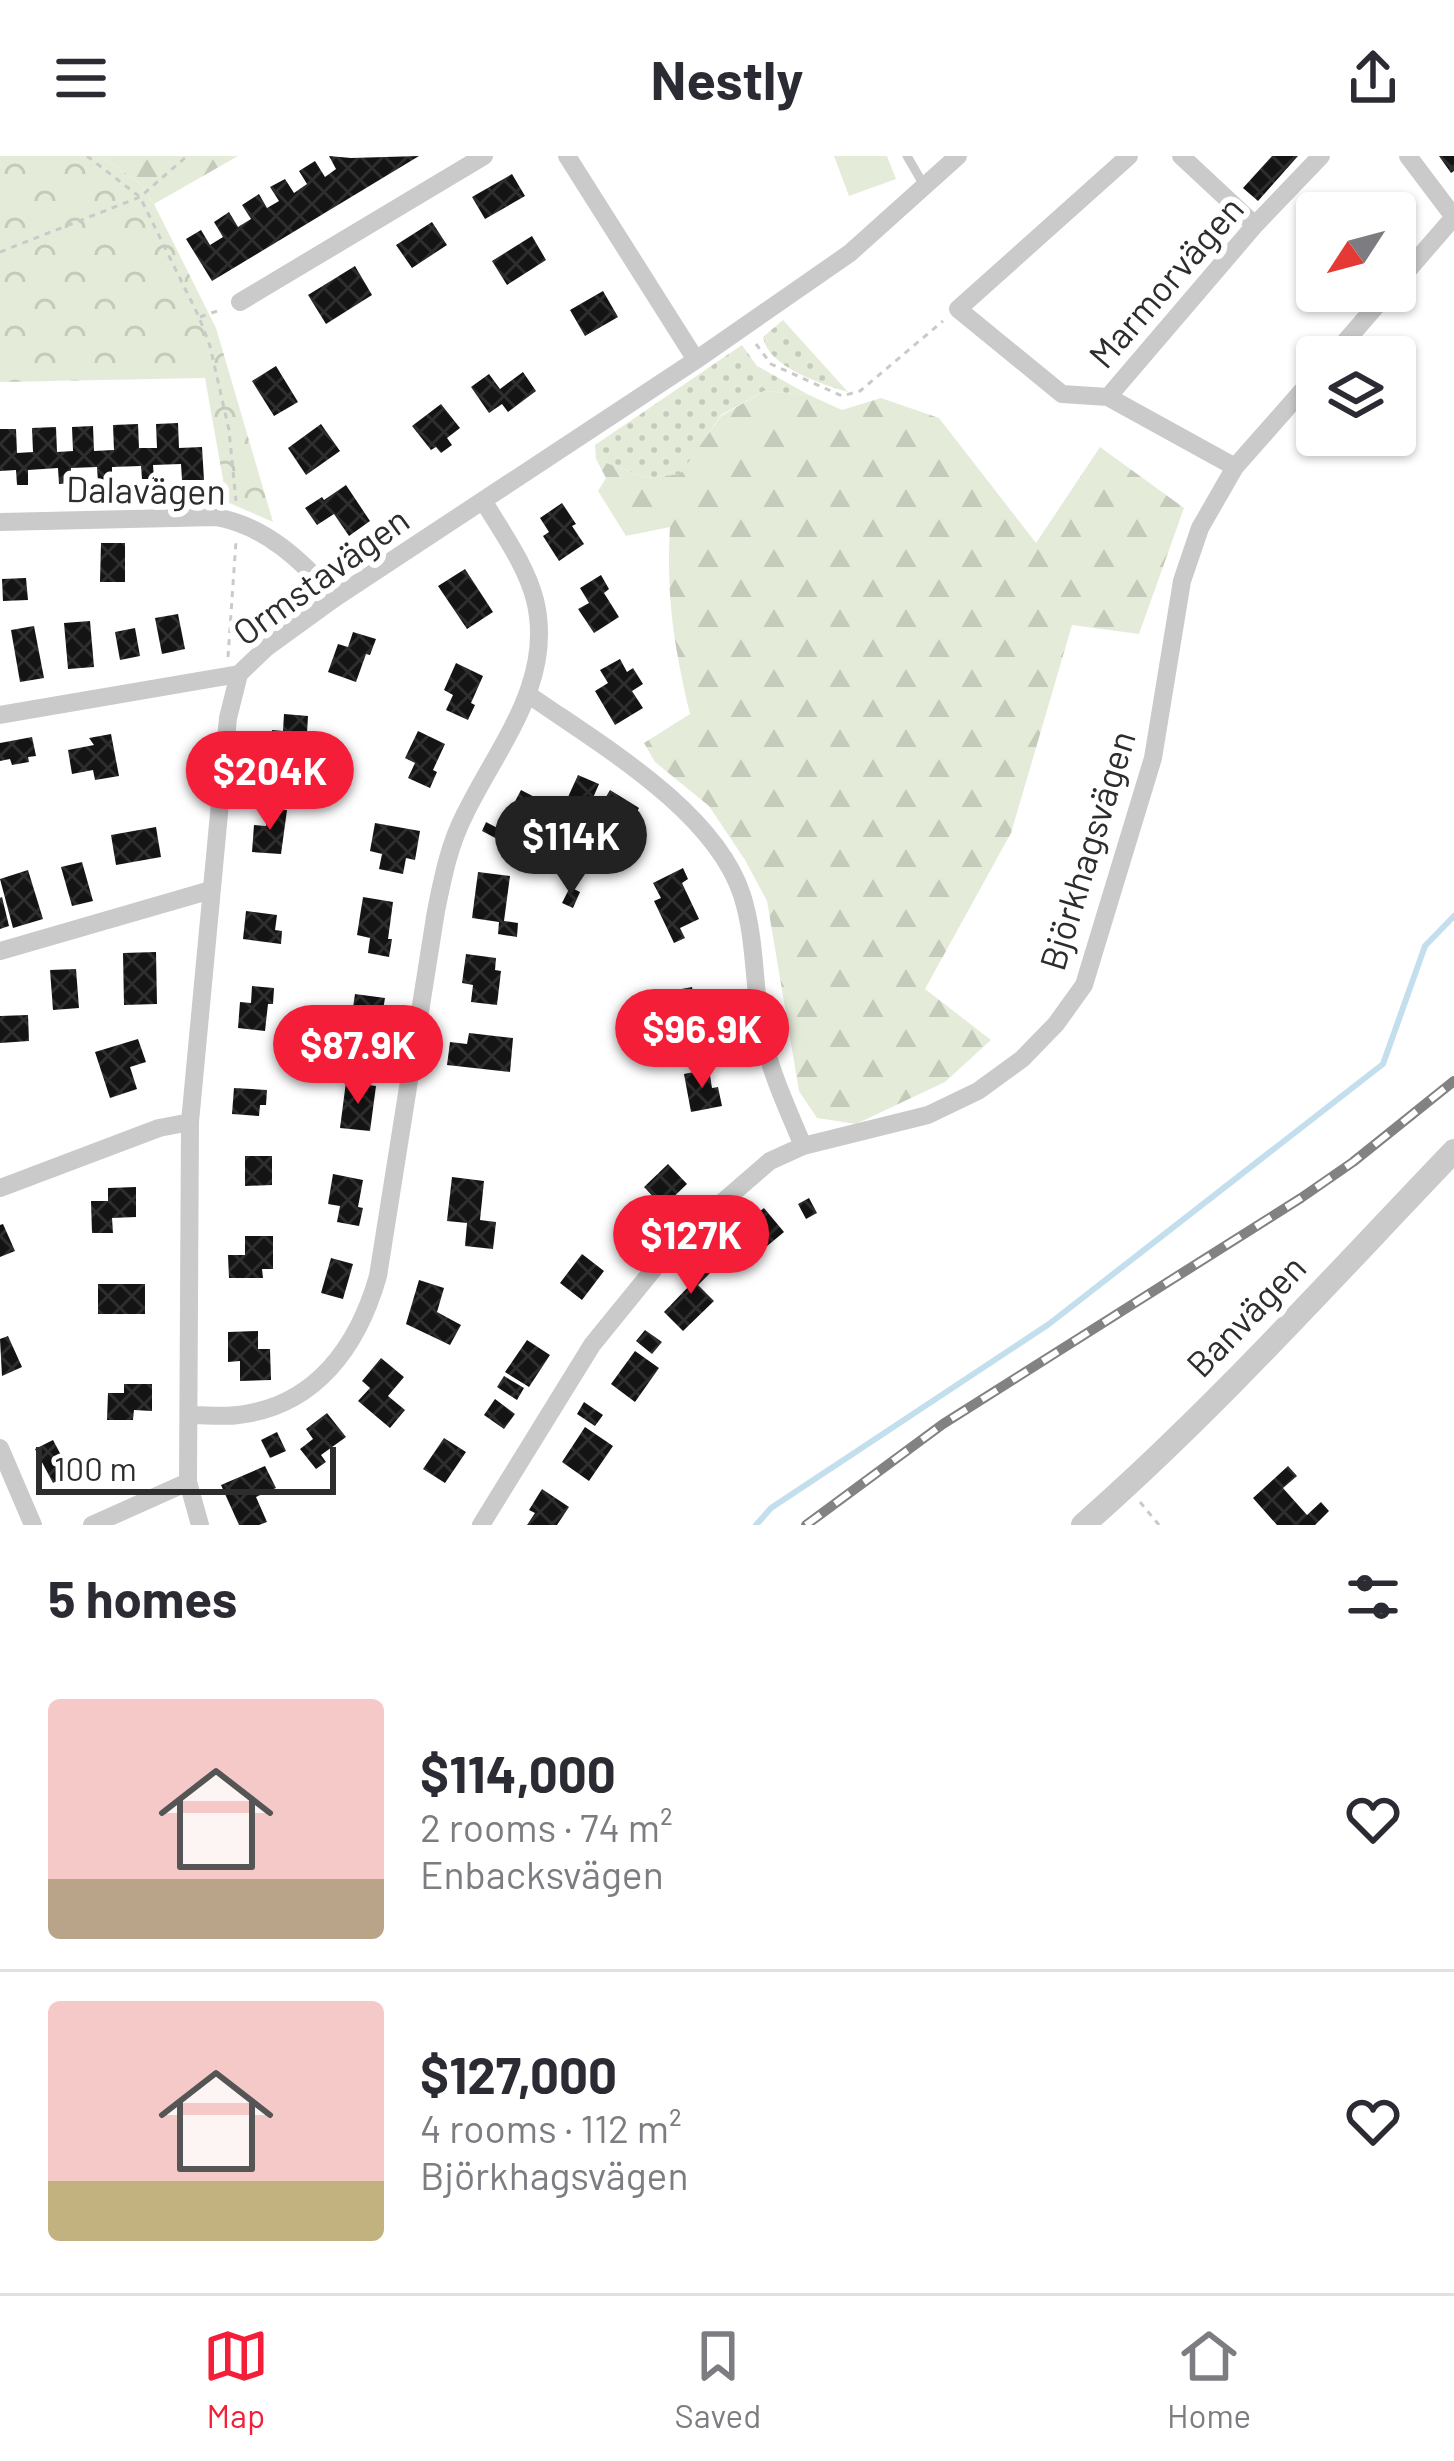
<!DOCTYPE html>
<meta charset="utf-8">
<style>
:root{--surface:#fff;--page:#f2f2f3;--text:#2b2b33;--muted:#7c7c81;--line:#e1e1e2;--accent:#f41e39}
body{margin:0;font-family:Barlow,sans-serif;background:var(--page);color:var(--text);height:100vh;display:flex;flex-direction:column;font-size:45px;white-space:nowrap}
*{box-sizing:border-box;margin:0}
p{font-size:39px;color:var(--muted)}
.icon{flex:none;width:66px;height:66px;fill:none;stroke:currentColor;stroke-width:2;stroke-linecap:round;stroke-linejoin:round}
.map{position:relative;height:1369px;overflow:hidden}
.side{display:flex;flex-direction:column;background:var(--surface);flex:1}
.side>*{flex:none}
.needle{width:78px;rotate:234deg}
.buttons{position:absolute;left:1296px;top:36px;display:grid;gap:24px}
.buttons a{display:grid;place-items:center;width:120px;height:120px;border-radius:12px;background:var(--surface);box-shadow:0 3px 9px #0004;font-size:60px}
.scale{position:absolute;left:36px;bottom:30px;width:300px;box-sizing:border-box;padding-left:12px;border:6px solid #2d2d2d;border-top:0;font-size:33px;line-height:42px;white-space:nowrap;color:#2d2d2d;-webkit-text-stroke:9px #fff;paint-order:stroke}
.price{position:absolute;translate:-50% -102px;padding:0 27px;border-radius:42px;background:var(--accent);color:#fff;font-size:39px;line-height:78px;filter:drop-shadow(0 3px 6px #0008)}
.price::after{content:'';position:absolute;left:50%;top:72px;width:36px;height:27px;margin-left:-18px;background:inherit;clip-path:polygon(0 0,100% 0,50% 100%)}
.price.selected{background:#222;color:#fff}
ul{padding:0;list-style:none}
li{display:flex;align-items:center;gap:36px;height:300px;padding:0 48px}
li+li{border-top:3px solid var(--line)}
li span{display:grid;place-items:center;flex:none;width:336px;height:240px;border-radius:12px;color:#555}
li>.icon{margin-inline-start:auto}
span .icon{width:144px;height:144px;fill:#fffc;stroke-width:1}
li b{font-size:51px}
h2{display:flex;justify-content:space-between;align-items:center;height:144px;padding:0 48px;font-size:51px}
header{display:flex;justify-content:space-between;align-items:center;height:156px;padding:0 48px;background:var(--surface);font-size:54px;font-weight:700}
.dock{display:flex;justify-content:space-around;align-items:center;height:168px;border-top:3px solid var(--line);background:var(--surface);font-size:33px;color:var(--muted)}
.dock a{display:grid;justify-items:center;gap:6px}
.dock .selected{color:var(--accent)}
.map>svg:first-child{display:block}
.grass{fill:url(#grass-dots)}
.forest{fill:url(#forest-firs)}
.park{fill:url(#park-crowns)}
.pitch{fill:#e4ecd9}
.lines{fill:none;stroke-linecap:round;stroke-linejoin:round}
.stream{stroke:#c3dfee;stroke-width:6}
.building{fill:url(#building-cross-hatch)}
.path{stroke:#cacaca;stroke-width:3;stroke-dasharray:6 6;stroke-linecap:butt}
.service{stroke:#cacaca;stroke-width:9}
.minor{stroke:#cacaca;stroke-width:18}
.tertiary{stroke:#cacaca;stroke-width:24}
.rail-casing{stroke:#828282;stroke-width:10}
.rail{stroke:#fff;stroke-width:6;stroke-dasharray:18;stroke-linecap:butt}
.labels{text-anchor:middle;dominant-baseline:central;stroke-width:12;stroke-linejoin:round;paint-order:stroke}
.street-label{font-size:36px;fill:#2d2d2d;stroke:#fff}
</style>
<header><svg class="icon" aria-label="menu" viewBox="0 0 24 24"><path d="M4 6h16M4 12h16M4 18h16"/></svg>Nestly<svg class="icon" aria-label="share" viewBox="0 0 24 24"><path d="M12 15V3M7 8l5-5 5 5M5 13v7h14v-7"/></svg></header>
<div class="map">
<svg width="1454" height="1369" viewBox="0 0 1454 1369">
<defs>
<pattern id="grass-dots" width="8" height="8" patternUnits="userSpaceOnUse" patternTransform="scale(3)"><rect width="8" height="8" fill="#e4ecd9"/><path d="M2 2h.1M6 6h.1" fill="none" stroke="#c4cbbb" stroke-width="1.8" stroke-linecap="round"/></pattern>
<pattern id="forest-firs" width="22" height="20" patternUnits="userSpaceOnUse" patternTransform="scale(3)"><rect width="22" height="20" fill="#e4ecd9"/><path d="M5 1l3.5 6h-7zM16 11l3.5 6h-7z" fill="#c4cbbb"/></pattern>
<pattern id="park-crowns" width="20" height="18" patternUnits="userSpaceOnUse" patternTransform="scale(3)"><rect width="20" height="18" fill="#e4ecd9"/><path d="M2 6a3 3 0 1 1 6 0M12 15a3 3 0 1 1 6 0" fill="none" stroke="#c4cbbb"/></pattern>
<pattern id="building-cross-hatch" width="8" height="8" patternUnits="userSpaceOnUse" patternTransform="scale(3)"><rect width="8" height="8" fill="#141414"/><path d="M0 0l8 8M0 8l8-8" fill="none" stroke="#2e2e2e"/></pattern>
</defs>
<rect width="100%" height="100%" fill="#fff"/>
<path class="grass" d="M783,164l65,72c-27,-8 -80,-25 -85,-55z
M742,189l15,21 52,29 -45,-4 -43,24 -40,59 -34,4 -51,-19 -1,-14z"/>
<path class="forest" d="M100,0h138l-84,48 -15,-22z
M764,235l45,4 33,15 39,-12 58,20 97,125 64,-96 84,61 -45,126 -67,-9 -61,208 -86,156 66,51 -46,42 -89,42 -39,-6 -18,-27 -32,-190 -22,-41 -36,-54 -54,-44 -11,-19 46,-29c-16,-68 -24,-117 -20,-187l-44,9 -28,-45 8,-13 -10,-19 51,19 33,-4 41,-58z"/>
<path class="park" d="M0,0h100l39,26 15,22 62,124 57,194 -46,-20 -22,-124 -205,4z"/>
<path class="pitch" d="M834,0h53l9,23 -47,17z"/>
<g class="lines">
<path class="stream" d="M756,1369l15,-17 278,-184 334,-260 42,-118 29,-30"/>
</g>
<path class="building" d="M329,0l22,2 68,-2 -207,125 -26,-42 15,-9 9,15 13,-8 -9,-15 15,-10 9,15 13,-8 -9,-14 17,-11 8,14 12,-7 -9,-14 15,-8 9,14 13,-9 -8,-13 16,-10 10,16 11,-8z
M1272,0h26l-40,45 -15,-13z
M1439,0h15v15l-3,2z
M512,18l13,22 -40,23 -13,-22z
M432,66l15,23 -35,23 -16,-23z
M532,80l14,24 -39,25 -15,-24z
M355,110l17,29 -46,29 -18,-29z
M603,135l15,26 -33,19 -15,-26z
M276,210l22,36 -24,14 -22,-35z
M523,216l13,19 -28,21 -6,-8 -13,9 -18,-26 18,-13 11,15z
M441,248l19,24 -13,10 5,7 -11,8 -5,-6 -5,3 -19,-24z
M178,267l1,25 23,-1 2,33h-22l-1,-16 -28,1 1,14h-12l-1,-13 -29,1v15h-14l-1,-15 -26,1v15l-12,1 -1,-16 -30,2v15h-11l-1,-15 -16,1v-42h16l1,24 16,-1 -1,-24 24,-1 1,25 16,-1 -1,-24 21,-1 1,25 20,-1 -1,-25 25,-1 1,24h18l-1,-24z
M321,268l19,27 -34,24 -18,-27z
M346,329l24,36 -21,15 -15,-22 -17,11 -12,-17 17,-11 2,3z
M562,347l14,21 -4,2 12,18 -25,17 -16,-25 6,-4 -9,-14z
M101,387h24v39h-25z
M465,413l28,43 -26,17 -29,-43z
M601,419l8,14 -5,4 15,24 -25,16 -16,-24 11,-6 -9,-15z
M26,422l2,22 -25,1 -1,-22z
M178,458l7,35 -23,5 -7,-36z
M90,465l4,46 -26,2 -4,-46z
M34,470l10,52 -24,4 -9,-52z
M135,472l5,28 -20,4 -5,-28z
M353,476l23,7 -6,16 -4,-1 -10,28 -28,-10 10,-28 10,3z
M620,503l7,13 6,-4 10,16 -11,7 11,17 -28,17 -20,-34 13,-8 -8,-13z
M456,507l27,13 -12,27 4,2 -7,15 -22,-10 7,-15 -9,-5z
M284,558l24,2 -1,17h-5l-3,29 -29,-2 2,-30 11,1z
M418,575l27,13 -12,26 4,2 -7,16 -22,-10 7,-15 -10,-5z
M111,578l8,42 -24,4 -2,-10 -21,4 -4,-24 26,-5 -5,-7z
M32,581l4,19 -8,1 1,5 -17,3 -2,-6 -10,2v-18z
M578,619l21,9 -10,23 -21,-10z
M521,634l25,13 -9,18 6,3 -11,22 -23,-12 8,-15 -9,-4z
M610,634l29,18 -24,40 -29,-17z
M267,652l20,2 -6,44 -29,-2 2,-27 12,1z
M486,666l19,10 -4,9 -19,-10z
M375,667l45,8 -5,29 -9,-2 -3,16 -24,-5 3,-15 -12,-3z
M156,671l5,30 -45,8 -5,-30z
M82,706l11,39 -21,5 -11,-39z
M683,712l5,11 -6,4 17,36 -19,9 5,10 -11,5 -20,-42 7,-3 -8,-15z
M28,714l15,49 -30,9 -13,-49z
M478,716l32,4 -6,45 14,2 -1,14 -19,-3 1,-12 -27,-4z
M570,731l10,5 -7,16 -11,-5z
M2,741l7,29 -9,3v-31z
M363,741l30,5 -5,37h4l-3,18 -21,-4 2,-15 -13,-3z
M246,755l31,4 -2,15 7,1 -1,13 -38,-5z
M156,796l1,52 -33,1 -1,-52z
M466,798l30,4 -1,12 6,1 -4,34 -26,-3 2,-17 -11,-2z
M76,813l3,39 -26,2 -3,-40z
M252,830l22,2 -1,16h-5l-3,27 -27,-3 2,-26 11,1z
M692,831l8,39 -26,6 -8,-40z
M355,838l30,4 -3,18 5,1 -4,29 -29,-4 3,-20 -6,-1z
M28,859l1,26 -29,2v-27z
M469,877l44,5 -3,34 -63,-7 3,-23 17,2z
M138,883l8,23 -16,5 7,22 -27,9 -15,-46z
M709,913l3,19 6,-1 4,19 -31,6 -7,-38z
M346,926l30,4 -6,45 -30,-3z
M234,932l33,2 -1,15h-6l-1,11 -27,-2z
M245,1000h27v29l-27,1z
M668,1008l19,20 -24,23 -19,-20z
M333,1018l30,6 -5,27 5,1 -4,18 -22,-4 3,-16 -12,-2z
M452,1021l32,4 -4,39 16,2 -3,27 -28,-3 2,-23 -20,-2z
M136,1031v30l-24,1 1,15h-21l-1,-32h17v-13z
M809,1042l8,15 -11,6 -8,-15z
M764,1052l20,24 -35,29 -20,-25z
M3,1068l12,27 -15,6v-32z
M245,1080h28v33h-11l1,9h-34l-1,-23h17z
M582,1098l22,17 -22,29 -22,-17z
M331,1102l22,6 -10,35 -22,-6z
M697,1102l14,14 -13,13 16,16 -31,30 -19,-19 27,-28 -10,-10z
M419,1124l25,8 -7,24 24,13 -11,20 -44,-21z
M98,1128h47v30h-47z
M645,1174l17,12 -10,12 -16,-13z
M258,1175v18h12l1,31 -31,1v-20l-12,1v-30z
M8,1180l14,31 -20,9 -2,-37z
M527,1184l23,15 -21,32 -24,-15z
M635,1195l24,17 -24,34 -24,-18z
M381,1202l23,19 -16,19 17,14 -15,18 -32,-27 12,-13 -8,-7z
M504,1220l20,12 -7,12 -20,-13z
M124,1228h28v27l-18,-1 -1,10h-26l1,-27h16z
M495,1243l20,15 -11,15 -20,-14z
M584,1246l19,13 -8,11 -18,-12z
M327,1257l19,24 -25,18 5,7 -10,7 -16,-20 13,-10 -7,-10z
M585,1271l28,19 -24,35 -27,-19z
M277,1276l9,19 -16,7 -9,-18z
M444,1282l22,14 -21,31 -22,-14z
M53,1284l18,34 -18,9 -18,-34z
M265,1310l11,22 -20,9 11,25 -8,3h-20l-18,-40z
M1288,1310l9,10 -14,12 24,27 14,-13 8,9 -14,14h-38l-24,-27z
M542,1333l27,18 -12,18h-30l8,-12 -6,-3z"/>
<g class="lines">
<path class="path" d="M87,0l53,41 59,120 11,29 19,84 7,71
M0,96l140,-55 47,-41
M200,161l20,-7
M756,188l15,20 71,32 18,-5 83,-70
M228,501l8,-116
M1140,1346l19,23"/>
<path class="service" d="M907,0l18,31"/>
<path class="minor" d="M567,0l129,204
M1181,0l74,69
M1408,0l46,61
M1395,129l59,-68
M240,146l244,-146
M1332,201l57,-66
M1108,241l-46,-3 -104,-85 171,-153
M1235,311l-127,-70 147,-172 66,-69
M0,366l216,-5c50,9 86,44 119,81
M529,539c70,49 185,115 213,200 15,47 11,99 22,147 9,36 25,70 39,104
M0,559l239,-41
M0,795l211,-61
M0,1032l159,-60 31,-6
M190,1259c16,0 33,2 48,0 78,-9 120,-69 140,-139l58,-365c7,-34 13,-66 29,-97 33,-68 90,-133 70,-214 -9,-35 -33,-68 -51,-98
M0,1292l33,77
M92,1369l96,-43
M200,1369l-12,-43 2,-360 38,-404 11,-44 27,-26 69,-50 361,-238 154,-107 108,-97
M481,1369l111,-180 82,-101 96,-83 33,-15 125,-31 50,-24 44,-32 34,-35 28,-39 69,-227 29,-177 18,-53 35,-61 82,-93"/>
<path class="tertiary" d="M1083,1369c132,-116 250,-248 371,-374"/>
<defs>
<path id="rail" d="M806,1369l137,-101 358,-226 52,-36 101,-81"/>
</defs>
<use href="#rail" class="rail-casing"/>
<use href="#rail" class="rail"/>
</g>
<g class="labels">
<g class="street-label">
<text transform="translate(1165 125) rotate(-49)">Marmorvägen</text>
<text transform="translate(146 333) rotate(1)">Dalavägen</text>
<text transform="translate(320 419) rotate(-36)">Ormstavägen</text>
<text transform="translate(1086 694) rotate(-73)">Björkhagsvägen</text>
<text transform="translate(1245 1159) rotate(-46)">Banvägen</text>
</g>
</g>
</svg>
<div class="buttons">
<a><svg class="needle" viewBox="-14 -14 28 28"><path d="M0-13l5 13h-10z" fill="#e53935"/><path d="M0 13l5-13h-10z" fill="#7c7c81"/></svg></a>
<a><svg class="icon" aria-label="layers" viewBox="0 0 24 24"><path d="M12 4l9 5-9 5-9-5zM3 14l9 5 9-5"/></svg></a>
</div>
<div class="scale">100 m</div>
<b class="price" style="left:270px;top:677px">$204K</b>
<b class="price selected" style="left:571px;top:742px">$114K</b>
<b class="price" style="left:702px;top:935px">$96.9K</b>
<b class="price" style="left:358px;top:951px">$87.9K</b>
<b class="price" style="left:691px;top:1141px">$127K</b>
</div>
<section class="side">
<h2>5 homes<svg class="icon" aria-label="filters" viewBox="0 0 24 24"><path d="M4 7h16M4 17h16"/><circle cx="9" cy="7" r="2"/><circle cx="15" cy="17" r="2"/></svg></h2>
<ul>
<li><span style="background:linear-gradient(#f6c9c9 75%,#b9a48a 0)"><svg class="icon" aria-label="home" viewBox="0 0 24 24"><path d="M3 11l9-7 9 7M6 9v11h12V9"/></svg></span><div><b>$114,000</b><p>2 rooms · 74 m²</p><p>Enbacksvägen</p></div><svg class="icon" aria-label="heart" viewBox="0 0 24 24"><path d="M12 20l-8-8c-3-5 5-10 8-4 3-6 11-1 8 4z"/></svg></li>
<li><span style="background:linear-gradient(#f6c9c9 75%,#c2b280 0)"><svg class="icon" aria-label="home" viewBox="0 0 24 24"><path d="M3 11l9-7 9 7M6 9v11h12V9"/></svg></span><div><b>$127,000</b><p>4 rooms · 112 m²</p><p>Björkhagsvägen</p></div><svg class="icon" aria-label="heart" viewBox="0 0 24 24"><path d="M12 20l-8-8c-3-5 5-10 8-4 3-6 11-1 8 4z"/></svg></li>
</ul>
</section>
<nav class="dock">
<a class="selected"><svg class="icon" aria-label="map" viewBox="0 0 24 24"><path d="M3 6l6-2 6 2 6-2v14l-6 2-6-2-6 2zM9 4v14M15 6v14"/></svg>Map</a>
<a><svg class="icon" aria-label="saved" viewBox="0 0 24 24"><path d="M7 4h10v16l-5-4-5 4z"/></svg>Saved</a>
<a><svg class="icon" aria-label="home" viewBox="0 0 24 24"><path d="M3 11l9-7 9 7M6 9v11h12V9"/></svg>Home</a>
</nav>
